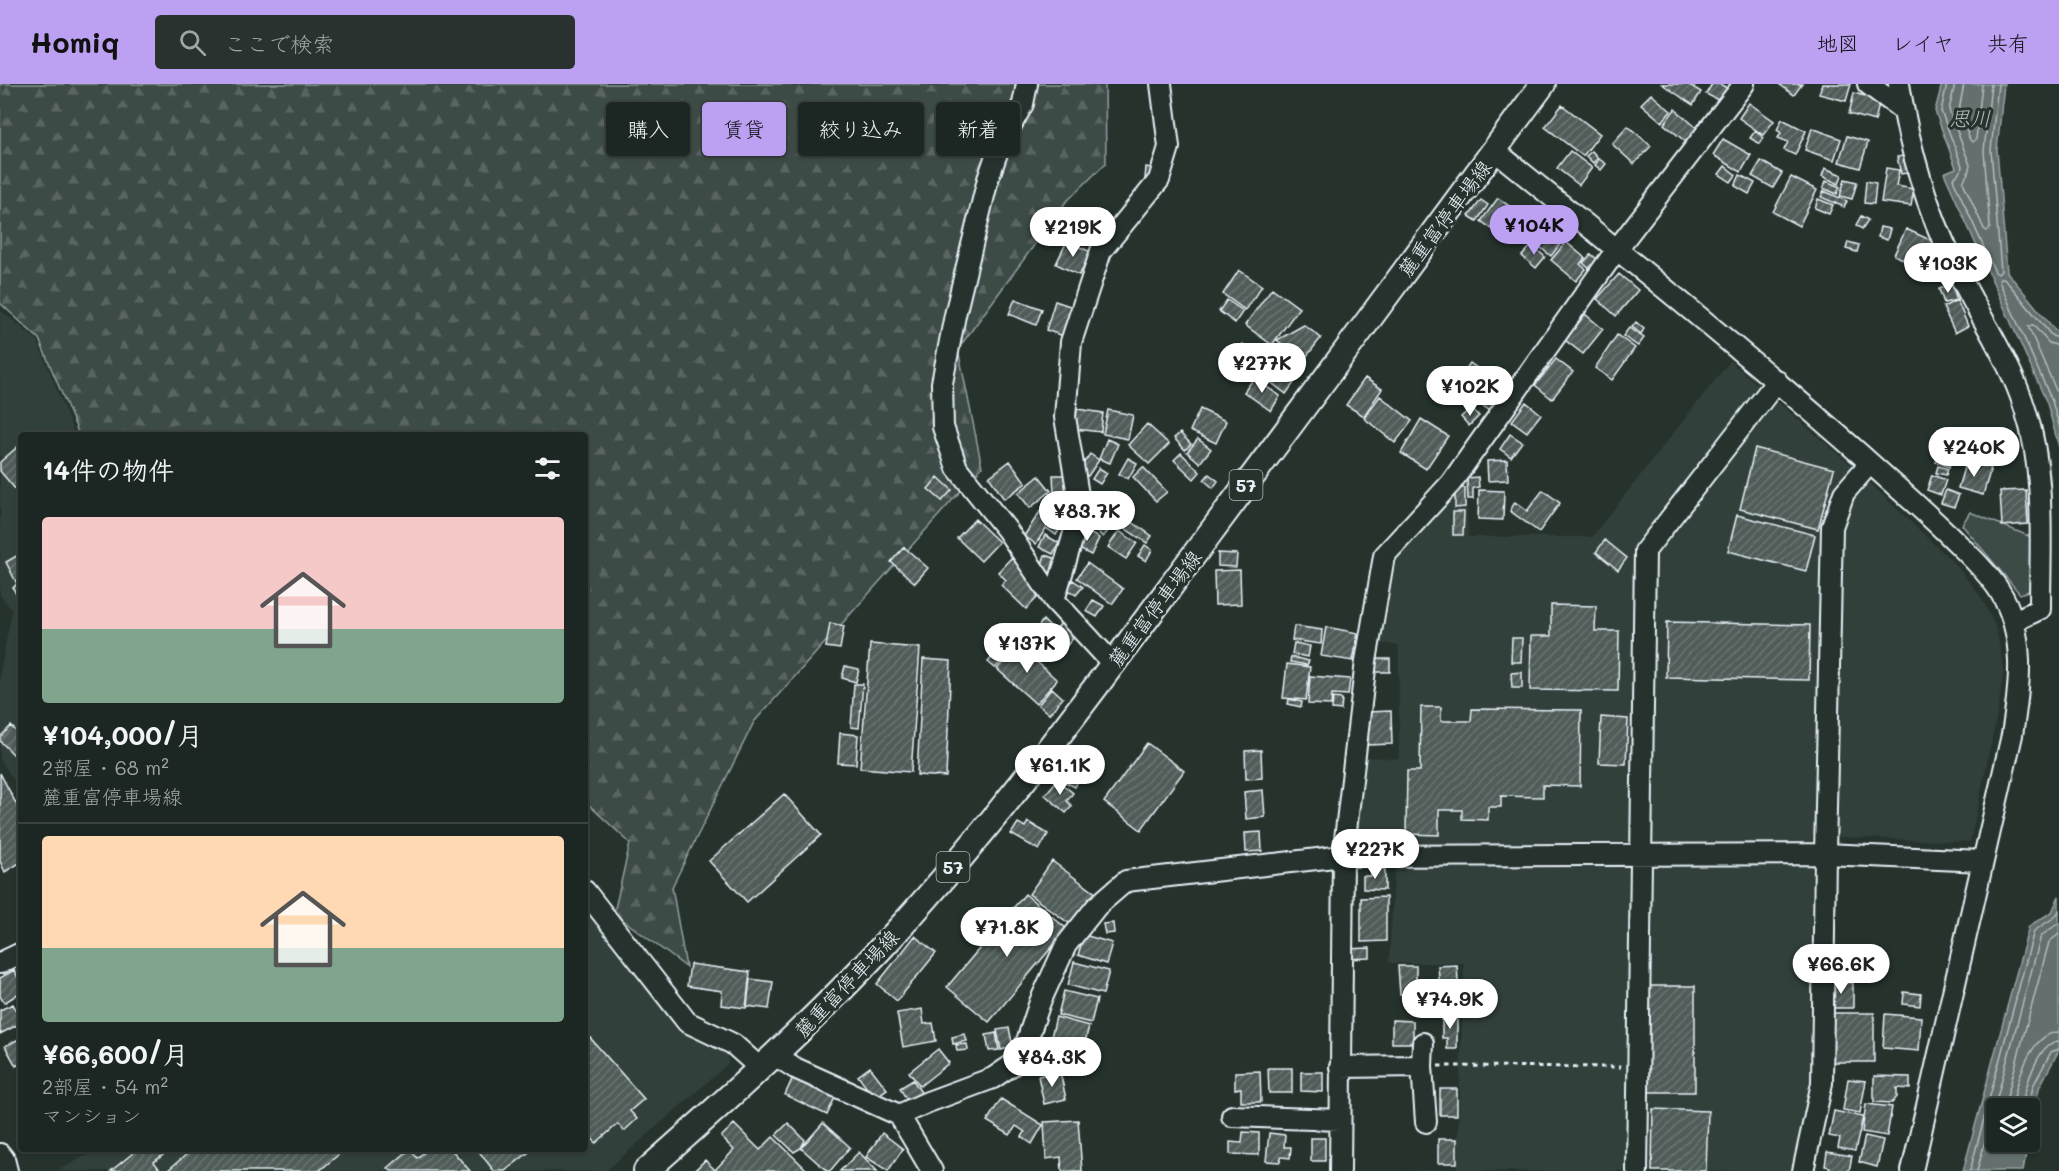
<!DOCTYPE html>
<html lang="ja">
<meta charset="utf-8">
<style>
:root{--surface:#1c2622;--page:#29322f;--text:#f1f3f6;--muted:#a0a5a5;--line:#3a4340;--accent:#bca0f2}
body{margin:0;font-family:Mali,"Klee One",sans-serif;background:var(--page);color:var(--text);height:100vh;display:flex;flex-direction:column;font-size:22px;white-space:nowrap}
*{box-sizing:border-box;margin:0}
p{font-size:20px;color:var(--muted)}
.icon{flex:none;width:33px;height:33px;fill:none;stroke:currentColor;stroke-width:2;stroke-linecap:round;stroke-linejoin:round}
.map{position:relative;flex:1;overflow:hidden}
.panel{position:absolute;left:18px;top:348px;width:570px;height:720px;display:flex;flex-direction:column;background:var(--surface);border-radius:6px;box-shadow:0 2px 4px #0004,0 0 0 2px var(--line)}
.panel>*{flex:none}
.top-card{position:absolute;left:606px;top:18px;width:570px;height:54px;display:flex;gap:12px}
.controls{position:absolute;left:1986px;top:1014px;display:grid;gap:12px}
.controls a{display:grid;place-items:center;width:54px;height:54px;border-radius:6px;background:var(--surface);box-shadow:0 2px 4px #0004,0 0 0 2px var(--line);font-size:30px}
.price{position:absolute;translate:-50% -51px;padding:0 14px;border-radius:21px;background:#fff;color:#222;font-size:20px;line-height:39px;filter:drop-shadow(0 2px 3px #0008)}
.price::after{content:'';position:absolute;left:50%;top:36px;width:18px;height:14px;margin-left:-9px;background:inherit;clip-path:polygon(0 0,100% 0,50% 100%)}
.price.on{background:var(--accent);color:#111}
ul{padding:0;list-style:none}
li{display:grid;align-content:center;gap:12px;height:318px;padding:0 24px}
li+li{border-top:2px solid var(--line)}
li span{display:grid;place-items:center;height:186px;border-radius:6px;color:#555}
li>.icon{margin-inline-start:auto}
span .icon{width:108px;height:108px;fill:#fffc;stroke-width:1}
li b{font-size:26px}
h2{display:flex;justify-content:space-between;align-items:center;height:72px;padding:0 24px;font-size:26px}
.tag{padding:0 21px;border-radius:6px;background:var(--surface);box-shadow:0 2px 4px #0004,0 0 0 2px var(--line);font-size:21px;line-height:54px}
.tag.on{background:var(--accent);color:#111}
header{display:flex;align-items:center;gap:36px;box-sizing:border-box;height:84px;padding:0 30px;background:var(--accent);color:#111}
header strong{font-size:28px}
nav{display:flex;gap:33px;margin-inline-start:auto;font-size:21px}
.search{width:420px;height:54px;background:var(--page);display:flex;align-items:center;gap:15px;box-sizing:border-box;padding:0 21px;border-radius:6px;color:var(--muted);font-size:22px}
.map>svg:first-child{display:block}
.built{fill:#333f3a}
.forest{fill:url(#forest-firs);stroke:#939ea0;stroke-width:1.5}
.park{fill:#3e4b47;stroke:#939ea0;stroke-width:1.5}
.water{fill:#636f6d;stroke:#98a3a5;stroke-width:1.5}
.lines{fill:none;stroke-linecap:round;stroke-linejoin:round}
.shore{stroke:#b3bdc0;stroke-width:1.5}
.building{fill:url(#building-hatch);stroke:#e8f1f8;stroke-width:1.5}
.minor-casing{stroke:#e8f1f8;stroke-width:24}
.major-casing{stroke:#e8f1f8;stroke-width:28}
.path{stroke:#e8f1f8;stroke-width:3;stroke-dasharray:4.5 4.5;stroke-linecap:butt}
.minor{stroke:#26332d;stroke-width:20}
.major{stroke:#26332d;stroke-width:24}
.labels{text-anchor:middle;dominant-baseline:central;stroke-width:6;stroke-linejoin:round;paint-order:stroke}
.shield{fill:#26332d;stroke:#aeb8bb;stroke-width:1.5}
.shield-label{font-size:18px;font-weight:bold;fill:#e8f1f8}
.street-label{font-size:20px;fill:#e8f1f8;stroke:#26332d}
.water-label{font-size:21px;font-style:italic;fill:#b3bdc0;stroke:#26332d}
</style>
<header>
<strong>Homiq</strong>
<div class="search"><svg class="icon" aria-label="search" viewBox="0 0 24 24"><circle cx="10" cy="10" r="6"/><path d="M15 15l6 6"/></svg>ここで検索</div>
<nav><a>地図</a><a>レイヤ</a><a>共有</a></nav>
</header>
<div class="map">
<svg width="2059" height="1087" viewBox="0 0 2059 1087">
<defs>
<pattern id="forest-firs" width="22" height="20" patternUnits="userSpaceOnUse" patternTransform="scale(1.5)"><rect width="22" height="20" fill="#3e4b47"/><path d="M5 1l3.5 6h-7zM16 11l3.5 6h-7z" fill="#5a6562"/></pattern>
<pattern id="building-hatch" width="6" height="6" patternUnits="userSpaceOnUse" patternTransform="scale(1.5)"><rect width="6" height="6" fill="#505c59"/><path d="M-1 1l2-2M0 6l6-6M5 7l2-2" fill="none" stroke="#697472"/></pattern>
</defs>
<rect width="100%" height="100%" fill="#26332d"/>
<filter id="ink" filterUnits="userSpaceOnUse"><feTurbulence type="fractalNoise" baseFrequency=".0167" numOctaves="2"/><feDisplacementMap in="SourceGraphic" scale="12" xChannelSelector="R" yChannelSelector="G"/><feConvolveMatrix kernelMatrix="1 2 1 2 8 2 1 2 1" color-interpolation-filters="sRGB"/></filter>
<g filter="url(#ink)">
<path class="built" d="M0,226l37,30 37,93 3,2h-56v356l-21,-32v-85l12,-64 -12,-15z
M1730,277l120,103 105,100 26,33 15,31 8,41 -7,46 -27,127 -158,-6 -2,247 -17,88h-386l50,-2 7,-206h-75l7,-117h-31l-8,-13 8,-76 34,2v-113l-23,-4 18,-78 8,-19 63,-61 3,53h124z
M585,825l94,120 48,19 1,16 -122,107h-549l42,-22h486z"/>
<path class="forest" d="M0,0h1105l1,79 -41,40 -107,146 24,118 -228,255 -82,165 14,80 -72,-54 16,-70 -40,-37 -5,-1v-370h-503l-4,-3 -39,-93 -39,-36z"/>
<path class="park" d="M1970,428l61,25 -2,54 -9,3 -58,-69z"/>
<path class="water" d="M1942,0h62l-7,66 10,122 52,63v112l-12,-44 -103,-230 12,-5 -21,-57z
M2059,812v154l-20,38 -9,48v-28h-34v34h32l-5,29h-60l66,-245 23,-14z"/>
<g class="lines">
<path class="shore" d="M1947,0l-6,27 21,55 -1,5 -8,8 42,93 3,2 3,-3 -10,-121 7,-66
M1955,0l-6,26 21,55 -2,8 -5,9 21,47 3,2 3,-3 -6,-77 7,-67
M1964,0l-5,26 11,30 3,2 3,-3 6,-55
M2059,254l-7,-2 -48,-58h-4l-1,3 53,120 7,24
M2059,262l-10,-3 -16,-18 -5,1 31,71
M2004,1024l45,-166 10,-8
M2012,1024c4,-23 17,-75 47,-76
M2021,1024c4,-18 16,-66 38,-67
M2029,1024l4,-22 18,-34 8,-3
M1970,1087l64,-240 21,-14 4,-6
M1977,1087l64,-235 18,-13"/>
</g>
<path class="building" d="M1662,0h26l13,8 -8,13z
M1712,0h8l7,4 -7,13 -14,-7z
M1779,0h23l-8,11z
M1822,0h29l-5,17 -27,-7z
M1854,9l26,7 -5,21 -26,-7z
M1651,10l20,17 -9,11 -21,-18z
M1749,19l25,18 -11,14 -24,-17z
M1562,21l38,29 -17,22 -38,-29z
M1675,25l22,19 -11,14 -22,-18z
M1782,35l24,12 -11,24 -11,-5 4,-8 -10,-4 3,-5 -4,-3z
M1628,42l23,20 -17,18 -22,-20z
M1812,44l29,11 -7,21 -29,-10z
M1755,47l9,7 -4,6 -10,-6z
M1847,52l21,6 -8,26 -21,-6z
M1723,55l28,16 -10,17 -28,-17z
M1570,67l22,17 -13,17 -22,-17z
M1592,67l6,7 -5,5 -7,-7z
M1909,71l4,17 -12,2 -4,-17z
M1599,75l7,5 -5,6 -6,-5z
M1761,77l21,12 -9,15 -21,-12z
M1725,82l11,9 -5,7 -12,-8z
M1146,83l12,2 -2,11 -11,-1z
M1825,84l17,7 -3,9 -17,-8z
M1886,84l13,2 -3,16 18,3 -3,17 -30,-4z
M1740,91l15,8 -6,11 -14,-8z
M1791,93l26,13 -18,36 -26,-14z
M1845,95l12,3 -5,17 -12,-3z
M1826,97l14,6 -3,7 -14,-6z
M1866,97l10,2 -2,21 -10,-1z
M1824,107l23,10 -3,6 -23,-10z
M1498,114l25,18 -17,23 -25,-18z
M1818,115l15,6 -4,9 -14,-6z
M1481,116l7,5 -11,16 -8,-5z
M1861,132l7,4 -6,9 -6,-4z
M1554,137l15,12 -18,23 -15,-12z
M1880,143l10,2 -3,11 -9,-3z
M1906,145l31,14 -12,26 -31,-14z
M1067,157l24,11 -12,23 -23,-11z
M1566,158l19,16 -5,6 6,5 -10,12 -25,-21z
M1848,158l11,3 -2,7 -11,-3z
M1532,161l13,12 -9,11 -14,-12z
M1591,170l8,7 -8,9 -8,-7z
M1239,186l23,16 -17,24 -22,-16z
M1619,190l19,16 -22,26 -19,-17z
M1952,201l5,15 -13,3 -5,-14z
M1272,204l27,20 -27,37 -27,-20z
M1015,215l27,10 -6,16 -27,-11z
M1227,216l16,11 -8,12 -16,-12z
M1957,216l11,26 -13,7 -12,-26z
M1055,217l24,8 -10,29 -23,-8z
M1585,230l18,15 -20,25 -18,-14z
M1636,238l8,7 -3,5 -9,-7z
M1304,241l17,13 -18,23 -26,-21z
M1629,244l15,10 -6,8 -15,-10z
M1617,251l18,13 -23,32 -17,-12z
M1243,260l22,16 -7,10 -7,-5 -8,11 -15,-11z
M1273,273l26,19 -13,18 -26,-20z
M1556,275l17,13 -21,27 -17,-14z
M1470,279l35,25 -16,22 -35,-24z
M1254,294l26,18 -9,15 -27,-19z
M1365,294l17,11 -18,27 -18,-11z
M1380,312l32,25 -17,22 -31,-25z
M1526,318l15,12 -14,18 -15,-11z
M1471,324l8,8 -10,10 -8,-9z
M1077,325l26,4 -2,19 -26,-3z
M1200,325l26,12 -10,22 -26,-12z
M1108,326l25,5 -5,24 -25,-5z
M1421,335l27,17 -22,33 -25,-16z
M1147,340l22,20 -20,20 -21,-19z
M1180,349l11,11 -6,6 -11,-12z
M1510,350l12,8 -11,15 -11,-8z
M1107,355l11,5 -8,19 -11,-4z
M1198,355l13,10 -11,14 -13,-11z
M21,360v52l-21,-25v-9z
M1755,364l79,21 -16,60 -78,-20z
M1940,368l13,4 -4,11 -13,-5z
M1181,369l19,19 -6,7 -20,-19z
M1090,370l9,6 -11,16 -9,-6z
M1128,374l9,5 -9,16 -9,-5z
M1507,376l1,20 -20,1 -1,-20z
M1010,377l16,22 -22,16 -15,-22z
M1966,377l25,7 -8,27 -25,-7z
M1938,382l10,3 -2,6 -10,-2z
M1143,383l24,25 -11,9 -23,-24z
M1099,384l8,5 -7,11 -8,-5z
M1209,390l9,7 -5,7 -9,-8z
M1053,391h15l1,16 -15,1z
M1932,391l14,5 -5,15 -14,-5z
M1039,392l12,15 -21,17 -12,-15z
M938,393l14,13 -10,11 -14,-12z
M1478,393l1,10 -6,1v11h-5l-1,-21z
M1455,404h10v19l-10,1z
M1479,406l25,1 -1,29 -25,-1z
M1543,406l17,13 -21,29 -29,-21 5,-9 12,9z
M1946,406l13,5 -5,12 -13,-4z
M2026,406l2,34 -26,2 -2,-35z
M1049,414l22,14 -15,23 -10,-7 -10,16 -12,-8z
M1104,414l18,12 -8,11 -18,-12z
M1095,426l18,15 -10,12 -18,-16z
M1453,428h11l-1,23h-10z
M1737,431l78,20 -9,36 -78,-20z
M1125,433l27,19 -5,7 -27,-18z
M975,435l24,23 -18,19 -24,-23z
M1083,446l16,8 -8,17 -16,-8z
M1119,447l18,12 -11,16 -18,-12z
M1045,451l14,8 -6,11 -14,-7z
M1605,456l22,18 -9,12 -22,-18z
M1145,461l7,5 -6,11 -8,-5z
M904,463l24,21 -13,15 -24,-21z
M1218,469l19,1 -1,13 -18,-1z
M20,470l1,2v48l-8,-16 4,-4 -11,-22z
M1045,471l12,4 -5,14 -12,-3z
M1011,474l33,33 -18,18 -25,-24 5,-5 -8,-8z
M1087,479l36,26 -11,15 -35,-26z
M1240,486l1,34 -26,1 -1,-34z
M1073,496l10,7 -7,8 -9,-6z
M1093,516l11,6 -7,11 -11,-6z
M1551,521l45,1 -1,25h24l-1,60 -88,-1 1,-54h20z
M1043,536l7,7 -7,9 -7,-6z
M1667,538l143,3 -1,55 -143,-3z
M830,539l14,3 -4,23 -14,-2z
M1061,539l14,13 -12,14 -15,-12z
M1294,542l28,4 -1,14 -29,-4z
M1326,543l32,6 -5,28 -32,-5z
M1512,554h10l-1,24h-10z
M1294,559l16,3 -2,11 -16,-3z
M870,560l50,4 -9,124 -51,-4z
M1003,561l7,7 -15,16 -7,-6z
M1018,561l39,35 -21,24 -39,-35z
M1291,573l18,4 -2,4 -17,-3z
M923,575l28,2 -5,116 -29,-2z
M1375,575h15v13h-15z
M1287,580l23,3 -4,33 -23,-2z
M845,582l14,3 -3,13 -14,-4z
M1522,588v16h-10l-1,-15z
M1310,592l40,3 -2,16 -16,-1 -1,11 -23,-1z
M854,600h9l-4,44 -8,-1z
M1052,604l11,10 -14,16 -11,-9z
M1333,614l9,1 -1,11 -9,-1z
M1289,615l13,3 -1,5 -13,-3z
M1421,623h20v14h30l1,-12 109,1 -1,76 -37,-1v12l-42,-1v11h-13v13l-26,-1v-9h-23v25l-33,-1 1,-63h13z
M1391,627l1,33 -24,1 -1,-33z
M1601,633l27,2 -2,45 -27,-1z
M11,642l10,10v22l-2,2 -19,-19v-4z
M840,649l18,2 -2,29 -18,-1z
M1147,659l37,28 -43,59 -37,-28z
M1261,666l1,28 -16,1 -1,-28z
M1065,682l16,9 -6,12 -16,-8z
M0,689l21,40v30l-2,2 2,3v14l-16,10 -5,-11z
M1057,696l16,13 -6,8 5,5 -6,7 -21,-18z
M1263,706l2,27 -19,2 -2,-27z
M784,710l37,41 -74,67 -38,-41z
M1028,738l20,12 -9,16 -28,-16 7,-11 7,4z
M1261,748l1,19 -16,1 -1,-19z
M1052,777l46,34 -24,32 -45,-33z
M1371,784l14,1v21l-22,-1v-13h8z
M1025,810l42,35 -78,93 -42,-35z
M1386,813v44l-25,1v-44z
M1113,839l1,10 -9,1 -2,-10z
M1084,851l28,8 -6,21 -28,-9z
M915,852l21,17 -39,48 -20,-17z
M1370,864v10l-25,1v-10z
M1074,878l35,9 -6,23 -35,-9z
M690,880l60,8 -4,36 -25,-3 1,-14 -35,-5z
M1457,881l2,31h-10l-1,-8 -8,1 -2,-23z
M1398,882h18v29l-16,-1z
M14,886l7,13v9l-17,11 -4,-7v-18z
M750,895l23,3 -4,27 -22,-3z
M1829,898l24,1v25h-25z
M1647,902h48v106h-49z
M1064,907l33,8 -6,24 -33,-8z
M1904,908l17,2 -1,12 -17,-2z
M13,920l8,15v4l-21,11v-24z
M922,925l2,15 9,-1 3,18 -33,6 -6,-34z
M1828,929h46v49h-47z
M1442,930l15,1v34h-10v-11h-5z
M1885,930l36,3 -2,34 -36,-3z
M1056,933l33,9 -6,24 -33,-9z
M1392,936l21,1v22h-21z
M1009,944l4,19 -12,3 -4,-20z
M585,948l59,67 -14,12 7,8 -13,12 -6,-7 -22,19 -11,-13z
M996,949l3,17 -10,1 -3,-16z
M965,950l2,7 -14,3 -1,-7z
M21,954v25l-5,3 -11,-20z
M967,960l1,6 -11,1 -1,-6z
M1053,963l27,6 -3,18 -28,-6z
M938,965l11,14 -29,23 -11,-14z
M870,983l17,22 -13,9 -16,-22z
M1268,984h24v25h-23z
M1060,987l6,28 -22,5 -6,-28z
M1260,987l1,31h-20v-14l-6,1v-17z
M1301,988h22v20l-22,-1z
M794,991l42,20 -9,20 -42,-20z
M1874,992l36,1v12l-13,-1v9l-5,6 -18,-1z
M1848,995l18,2 -6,32 -17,-3z
M913,996l9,14 -14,8 -8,-14z
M1440,1005h17v26h-17z
M1001,1015l42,26 -11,19 -10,-7 3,-5 -9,-6 -6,9 -23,-14z
M1866,1020l26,3 -5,29 -25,-4z
M1653,1025l55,2 -2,60h-54z
M1834,1027l29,6 -8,34 -17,-3 2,-10 -11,-2z
M1078,1036l4,51h-20l-1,-14 -15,2 -2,-37z
M788,1039l17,17 -4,8 -7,4 -18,-17z
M823,1039l27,24 -20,24h-3l-26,-23z
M734,1040l26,26 13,-13 35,34h-114l11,-11 10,10 19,-20 -13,-13z
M1243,1048l16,1v22l-29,-1v-12l12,1z
M882,1049l21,16 -15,22 -22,-14z
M1269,1049l16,2 -1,12h7l-1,11 -9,-1 -1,5 -14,-1z
M1865,1052l18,4 -6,27 -18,-5z
M1311,1054h14v23h-14z
M1438,1055h19v24h-19z
M138,1065h33l-17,13 7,9h-50z
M193,1065h152l-26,22h-152z
M410,1065l7,9 11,-9h23l19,22h-79l-3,-3z
M477,1065h56l-28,22h-11z
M859,1068l18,19h-37z
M1827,1068l25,4 -3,15h-19v-4l-5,-1z"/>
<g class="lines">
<defs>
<path id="minor" d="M1027,0l-4,20 -24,43 -11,32 -33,136 -13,68 1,44 14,41 50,62 47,70 59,64
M1868,0l35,26
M1899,0c10,63 26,121 54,178 23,50 56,95 72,147 21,64 15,134 15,200l-26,12
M1494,66c124,100 247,199 366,304 30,27 61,54 90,82 17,17 36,34 49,54 28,44 21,96 13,145l-100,436
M1054,516l24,-80v-25l-13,-78 6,-75 30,-91 58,-71 10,-33 -8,-63
M585,807l102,131 46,22 28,25
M0,879l21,-10
M1423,959l-1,23 4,56
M775,971l20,13 104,47 33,56
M1340,983l82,-1
M899,1031l29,-13 65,-24 25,-17 9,-20 13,-39 26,-57 31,-39 29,-25 217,-25 482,-2 158,7
M1232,1032l108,4
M0,1070l4,5 3,12
M1340,1087l3,-315 23,-195 18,-105 67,-73 166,-234 127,-165
M1637,1087l8,-620 132,-170
M1803,1087l19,-88 3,-229 7,-327 12,-34 26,-30"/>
<path id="major" d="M646,1087c87,-77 173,-154 251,-240 112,-123 209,-258 308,-391 113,-152 226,-303 338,-456"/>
</defs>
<use href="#minor" class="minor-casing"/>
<use href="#major" class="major-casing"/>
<path class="path" d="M1438,982l183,1"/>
<use href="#minor" class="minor"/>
<use href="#major" class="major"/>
</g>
</g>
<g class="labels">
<g class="shield">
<rect x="1229.5" y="386" width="33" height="30" rx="4.5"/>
<rect x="936.5" y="768" width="33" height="30" rx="4.5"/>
</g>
<g class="shield-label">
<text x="1246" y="401">57</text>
<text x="953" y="783">57</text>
</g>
<g class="street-label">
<text transform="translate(1444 134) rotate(-53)">麓重富停車場線</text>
<text transform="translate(1154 524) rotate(-53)">麓重富停車場線</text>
<text transform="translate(846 899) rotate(-46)">麓重富停車場線</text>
</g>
<g class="water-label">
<text x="1970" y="33">思川</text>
</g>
</g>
</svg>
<div class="controls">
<a><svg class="icon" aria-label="layers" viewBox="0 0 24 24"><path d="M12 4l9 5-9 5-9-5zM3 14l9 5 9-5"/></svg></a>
</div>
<b class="price on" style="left:1534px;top:172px">¥104K</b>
<b class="price" style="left:1073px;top:174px">¥219K</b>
<b class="price" style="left:1948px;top:210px">¥103K</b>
<b class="price" style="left:1262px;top:310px">¥277K</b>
<b class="price" style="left:1470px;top:333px">¥102K</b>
<b class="price" style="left:1974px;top:394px">¥240K</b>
<b class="price" style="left:1087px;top:458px">¥83.7K</b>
<b class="price" style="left:1027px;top:590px">¥137K</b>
<b class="price" style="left:1060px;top:712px">¥61.1K</b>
<b class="price" style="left:1375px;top:796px">¥227K</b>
<b class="price" style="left:1007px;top:874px">¥71.8K</b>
<b class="price" style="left:1841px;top:911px">¥66.6K</b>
<b class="price" style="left:1450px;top:946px">¥74.9K</b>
<b class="price" style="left:1052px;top:1004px">¥84.3K</b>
<div class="top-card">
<a class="tag">購入</a>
<a class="tag on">賃貸</a>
<a class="tag">絞り込み</a>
<a class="tag">新着</a>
</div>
<section class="panel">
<h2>14件の物件<svg class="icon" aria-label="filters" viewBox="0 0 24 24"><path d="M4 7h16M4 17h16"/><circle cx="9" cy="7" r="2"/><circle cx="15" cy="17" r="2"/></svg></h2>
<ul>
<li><span style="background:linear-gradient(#f6c9c9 60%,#7fa58c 0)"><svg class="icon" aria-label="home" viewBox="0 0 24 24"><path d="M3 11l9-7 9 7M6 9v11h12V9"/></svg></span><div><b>¥104,000/月</b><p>2部屋 · 68 m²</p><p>麓重富停車場線</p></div></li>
<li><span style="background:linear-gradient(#ffd9b3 60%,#7fa58c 0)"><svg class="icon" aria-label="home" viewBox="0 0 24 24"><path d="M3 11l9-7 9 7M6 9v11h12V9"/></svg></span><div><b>¥66,600/月</b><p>2部屋 · 54 m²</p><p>マンション</p></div></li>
</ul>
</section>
</div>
